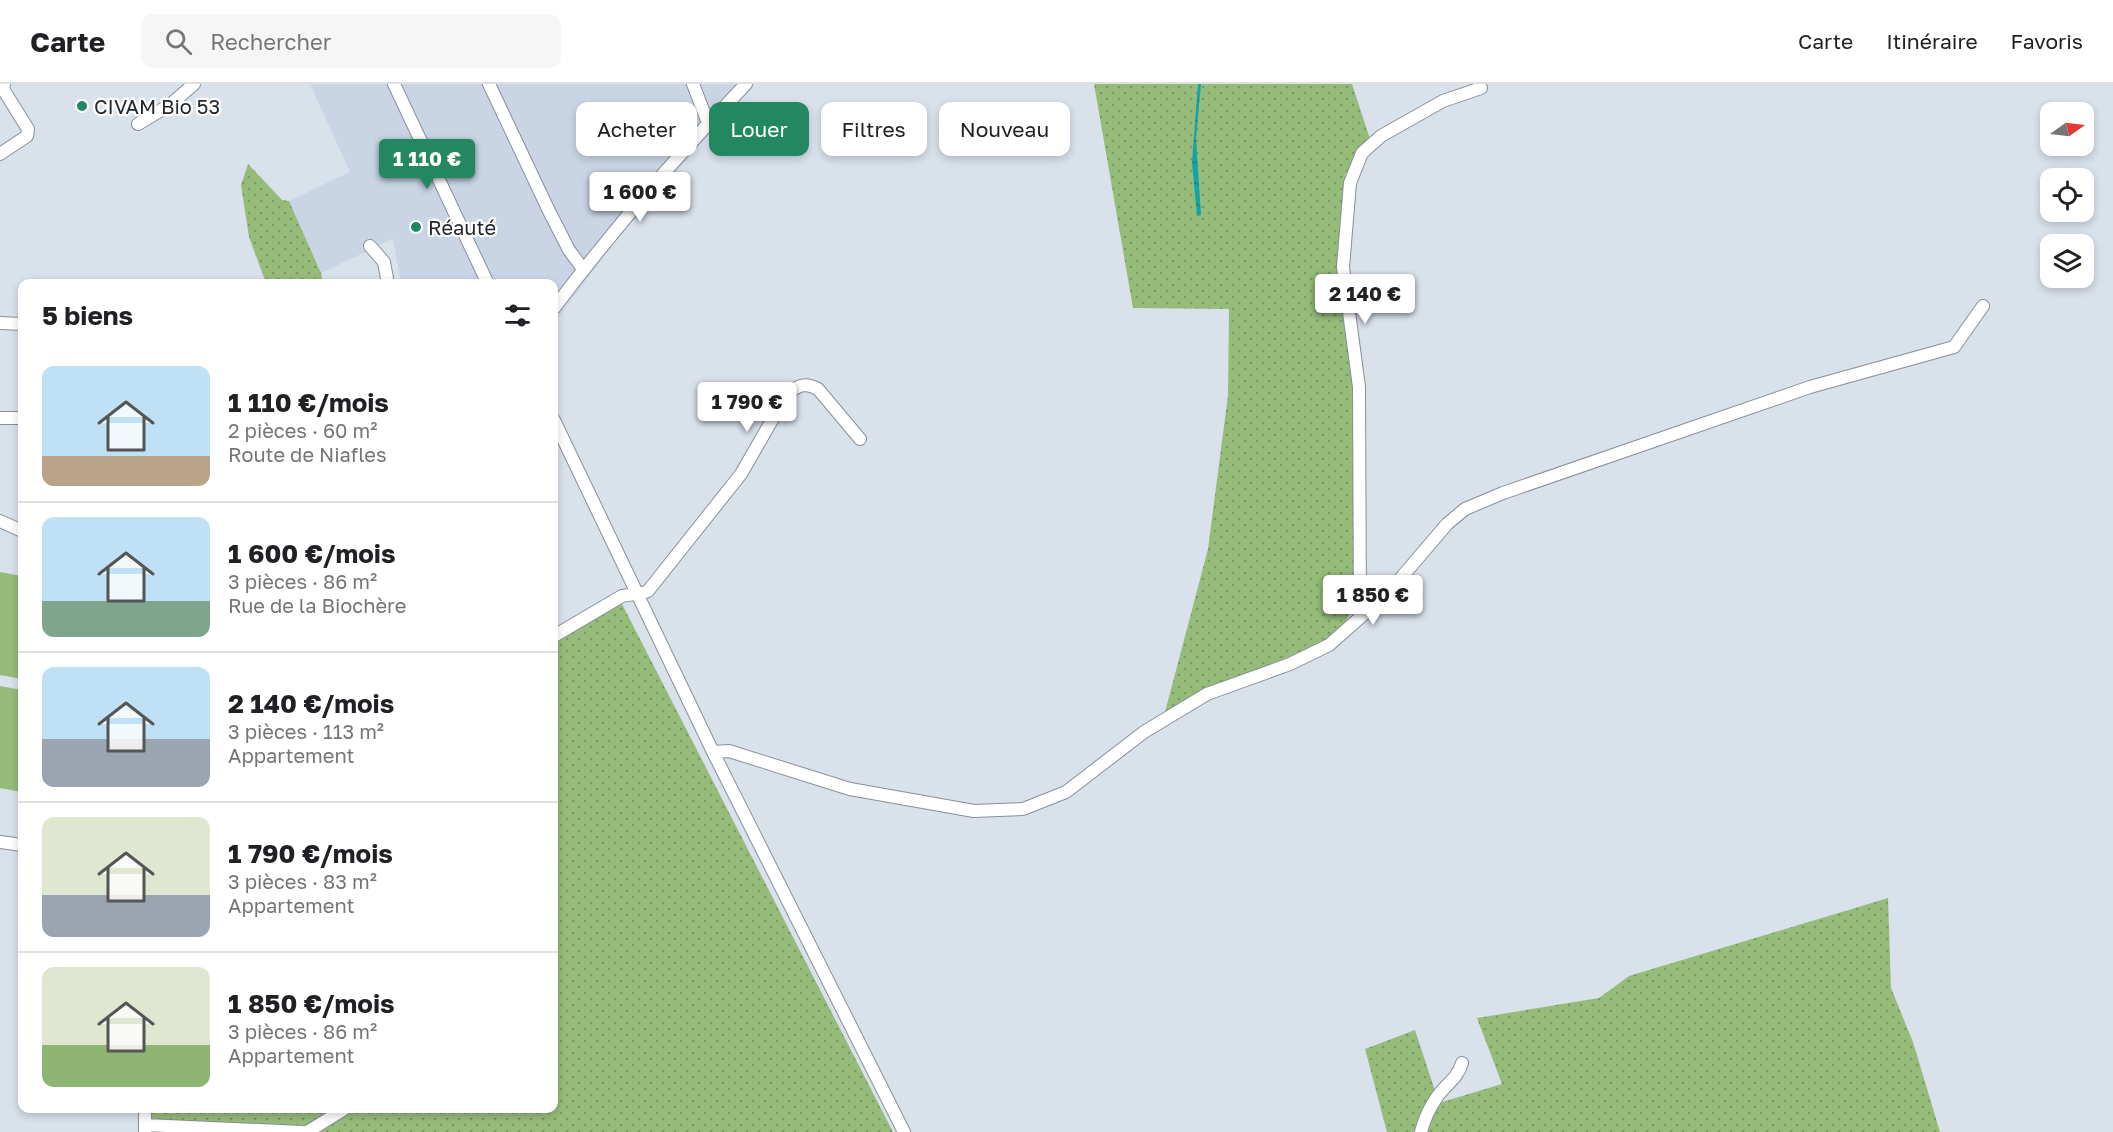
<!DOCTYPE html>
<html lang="fr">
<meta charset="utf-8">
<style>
:root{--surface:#fff;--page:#f6f6f6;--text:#202124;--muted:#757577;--line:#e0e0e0;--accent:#238761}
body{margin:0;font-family:"Golos Text",sans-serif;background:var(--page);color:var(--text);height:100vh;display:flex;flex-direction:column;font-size:22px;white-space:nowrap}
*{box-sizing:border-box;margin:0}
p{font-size:20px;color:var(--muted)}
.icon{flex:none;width:33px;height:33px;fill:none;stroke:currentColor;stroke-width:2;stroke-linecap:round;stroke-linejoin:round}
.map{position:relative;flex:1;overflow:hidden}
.side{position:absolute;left:18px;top:195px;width:540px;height:834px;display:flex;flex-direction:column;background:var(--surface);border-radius:12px;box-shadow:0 3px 9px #0003}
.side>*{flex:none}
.guide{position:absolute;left:576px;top:18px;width:570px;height:54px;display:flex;gap:12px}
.needle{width:39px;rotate:76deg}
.tools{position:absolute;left:2040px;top:18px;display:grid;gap:12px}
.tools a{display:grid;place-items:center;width:54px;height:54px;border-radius:12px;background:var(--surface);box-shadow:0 3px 9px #0003;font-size:30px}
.price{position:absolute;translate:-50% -51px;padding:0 14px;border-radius:6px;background:#fff;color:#222;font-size:20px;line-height:39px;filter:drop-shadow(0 2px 3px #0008)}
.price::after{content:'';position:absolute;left:50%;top:36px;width:18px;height:14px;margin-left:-9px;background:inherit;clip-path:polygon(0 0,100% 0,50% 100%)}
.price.selected{background:var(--accent);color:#fff}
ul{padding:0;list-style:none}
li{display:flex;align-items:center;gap:18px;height:150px;padding:0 24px}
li+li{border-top:2px solid var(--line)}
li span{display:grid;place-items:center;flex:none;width:168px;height:120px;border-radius:12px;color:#555}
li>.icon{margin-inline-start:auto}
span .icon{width:72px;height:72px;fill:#fffc;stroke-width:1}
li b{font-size:26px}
h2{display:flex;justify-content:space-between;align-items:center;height:72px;padding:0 24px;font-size:26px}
.chip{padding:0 21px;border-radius:12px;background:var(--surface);box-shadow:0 3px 9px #0003;font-size:21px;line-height:54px}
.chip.selected{background:var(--accent);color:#fff}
header{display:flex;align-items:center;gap:36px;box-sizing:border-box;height:84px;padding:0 30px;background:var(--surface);border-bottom:2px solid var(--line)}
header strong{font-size:28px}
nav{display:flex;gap:33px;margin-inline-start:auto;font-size:21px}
.search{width:420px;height:54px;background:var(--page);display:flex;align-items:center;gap:15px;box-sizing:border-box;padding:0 21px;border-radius:12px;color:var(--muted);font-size:22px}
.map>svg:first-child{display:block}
.built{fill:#c9d5e5}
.grass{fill:url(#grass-dots)}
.park{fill:#96bc7a}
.water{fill:url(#water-ripples)}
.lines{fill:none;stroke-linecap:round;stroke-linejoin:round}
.minor-casing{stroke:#888f99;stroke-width:14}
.minor{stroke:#fff;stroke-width:12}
.poi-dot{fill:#238761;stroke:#fff;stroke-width:2}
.labels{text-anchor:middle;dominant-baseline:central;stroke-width:4.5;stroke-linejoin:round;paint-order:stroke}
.poi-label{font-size:20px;fill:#23262a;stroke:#fff;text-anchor:start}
</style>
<header>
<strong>Carte</strong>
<div class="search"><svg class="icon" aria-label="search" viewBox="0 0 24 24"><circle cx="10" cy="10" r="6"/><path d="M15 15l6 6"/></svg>Rechercher</div>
<nav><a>Carte</a><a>Itinéraire</a><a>Favoris</a></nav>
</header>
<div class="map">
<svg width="2113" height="1048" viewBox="0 0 2113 1048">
<defs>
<pattern id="grass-dots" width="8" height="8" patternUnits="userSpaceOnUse" patternTransform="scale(1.5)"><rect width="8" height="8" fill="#96bc7a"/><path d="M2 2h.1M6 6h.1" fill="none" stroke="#7a9964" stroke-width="1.8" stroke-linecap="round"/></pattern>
<pattern id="water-ripples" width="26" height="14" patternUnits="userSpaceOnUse" patternTransform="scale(1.5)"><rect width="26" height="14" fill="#13a3a8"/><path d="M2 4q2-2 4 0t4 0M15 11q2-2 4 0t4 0" fill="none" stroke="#118589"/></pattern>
</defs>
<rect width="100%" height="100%" fill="#d9e1eb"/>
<path class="built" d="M310,0h444l-134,151 -66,88v-39l-153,-1 -8,-44 -72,34 -32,-72 61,-29z"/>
<path class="grass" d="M1094,0h258l18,55 -25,36 -4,89 16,146v187l-17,37 -175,78 43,-163 20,-154 1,-86 -96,-1z
M248,80l34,36 7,1 32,72 2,10h-57l-17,-46 -8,-52z
M622,520l271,528h-755v-23l416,-1v-467l44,-27z
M1888,814l3,90 22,54 27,90h-553l-22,-83 50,-19 24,73 63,-19 -25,-66 122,-20 30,-22z"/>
<path class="park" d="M0,488l22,4v103l-22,-4z
M0,602l22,4v102l-22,-4z"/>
<path class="water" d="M1198,0h3l-5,55 5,76 -4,1 -5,-54z"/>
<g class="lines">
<defs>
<path id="minor" d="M394,0l94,200
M489,0l60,127 20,39 14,19
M693,0l15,39
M138,40l33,-20 23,-20
M0,70l27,-18 1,-7 -25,-40 1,-5
M370,162l14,16 4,22
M554,224c60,-79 123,-153 192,-224
M0,239l22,1
M0,334h22
M554,336l159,332 191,380
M0,437l22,10
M1360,533l-1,-230 -16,-120 7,-84 12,-30 19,-17 62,-35 38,-13
M554,552l68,-40c9,-2 18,-1 26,-5l93,-117 46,-80c12,-9 18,-12 31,-5l42,50
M713,668l16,-1 121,38 124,22 49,-2 43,-17 78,-60 63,-38 83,-30 39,-19 60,-53 58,-68 18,-15 38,-16 307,-106 144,-40 29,-41
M0,758l22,3
M145,1024v23
M145,1041l157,7
M307,1048l39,-24
M1421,1048c3,-12 9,-25 16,-35 9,-13 21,-19 25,-34"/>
</defs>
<use href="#minor" class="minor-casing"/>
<use href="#minor" class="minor"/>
</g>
<g class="poi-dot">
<circle cx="82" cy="22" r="6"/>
<circle cx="416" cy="143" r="6"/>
</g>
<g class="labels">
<g class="poi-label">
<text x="94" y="22">CIVAM Bio 53</text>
<text x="428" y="143">Réauté</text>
</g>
</g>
</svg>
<div class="tools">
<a><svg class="needle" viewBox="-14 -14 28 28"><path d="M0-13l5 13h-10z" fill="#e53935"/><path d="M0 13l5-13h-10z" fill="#757577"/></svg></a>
<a><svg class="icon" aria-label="locate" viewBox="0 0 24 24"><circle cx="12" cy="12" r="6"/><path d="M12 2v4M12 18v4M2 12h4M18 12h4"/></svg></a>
<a><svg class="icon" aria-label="layers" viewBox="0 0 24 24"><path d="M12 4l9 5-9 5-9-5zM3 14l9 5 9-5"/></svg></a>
</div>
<b class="price selected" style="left:427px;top:106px">1 110 €</b>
<b class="price" style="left:640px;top:139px">1 600 €</b>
<b class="price" style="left:1365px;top:241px">2 140 €</b>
<b class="price" style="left:747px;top:349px">1 790 €</b>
<b class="price" style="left:1373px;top:542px">1 850 €</b>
<div class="guide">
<a class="chip">Acheter</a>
<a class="chip selected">Louer</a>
<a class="chip">Filtres</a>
<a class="chip">Nouveau</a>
</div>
<section class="side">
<h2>5 biens<svg class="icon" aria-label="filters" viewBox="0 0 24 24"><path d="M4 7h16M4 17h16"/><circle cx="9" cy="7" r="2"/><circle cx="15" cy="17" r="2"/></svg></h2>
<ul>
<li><span style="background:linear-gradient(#bfe0f5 75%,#b9a48a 0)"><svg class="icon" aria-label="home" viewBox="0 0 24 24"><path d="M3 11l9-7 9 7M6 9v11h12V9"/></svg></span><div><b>1 110 €/mois</b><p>2 pièces · 60 m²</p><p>Route de Niafles</p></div></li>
<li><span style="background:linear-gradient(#bfe0f5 70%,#7fa58c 0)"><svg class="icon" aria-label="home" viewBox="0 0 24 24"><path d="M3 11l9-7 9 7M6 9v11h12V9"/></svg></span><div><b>1 600 €/mois</b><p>3 pièces · 86 m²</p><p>Rue de la Biochère</p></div></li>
<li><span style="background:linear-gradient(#bfe0f5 60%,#9aa5b1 0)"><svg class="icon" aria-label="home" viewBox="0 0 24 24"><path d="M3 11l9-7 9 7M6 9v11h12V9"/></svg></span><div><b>2 140 €/mois</b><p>3 pièces · 113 m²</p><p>Appartement</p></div></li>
<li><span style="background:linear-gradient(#dfe7d0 65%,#9aa5b1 0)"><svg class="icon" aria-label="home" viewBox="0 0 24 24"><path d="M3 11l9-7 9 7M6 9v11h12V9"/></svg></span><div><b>1 790 €/mois</b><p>3 pièces · 83 m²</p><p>Appartement</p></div></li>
<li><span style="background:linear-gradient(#dfe7d0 65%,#8fb573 0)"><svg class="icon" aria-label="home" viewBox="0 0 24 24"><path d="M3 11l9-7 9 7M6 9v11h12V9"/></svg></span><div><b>1 850 €/mois</b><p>3 pièces · 86 m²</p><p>Appartement</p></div></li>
</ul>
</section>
</div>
